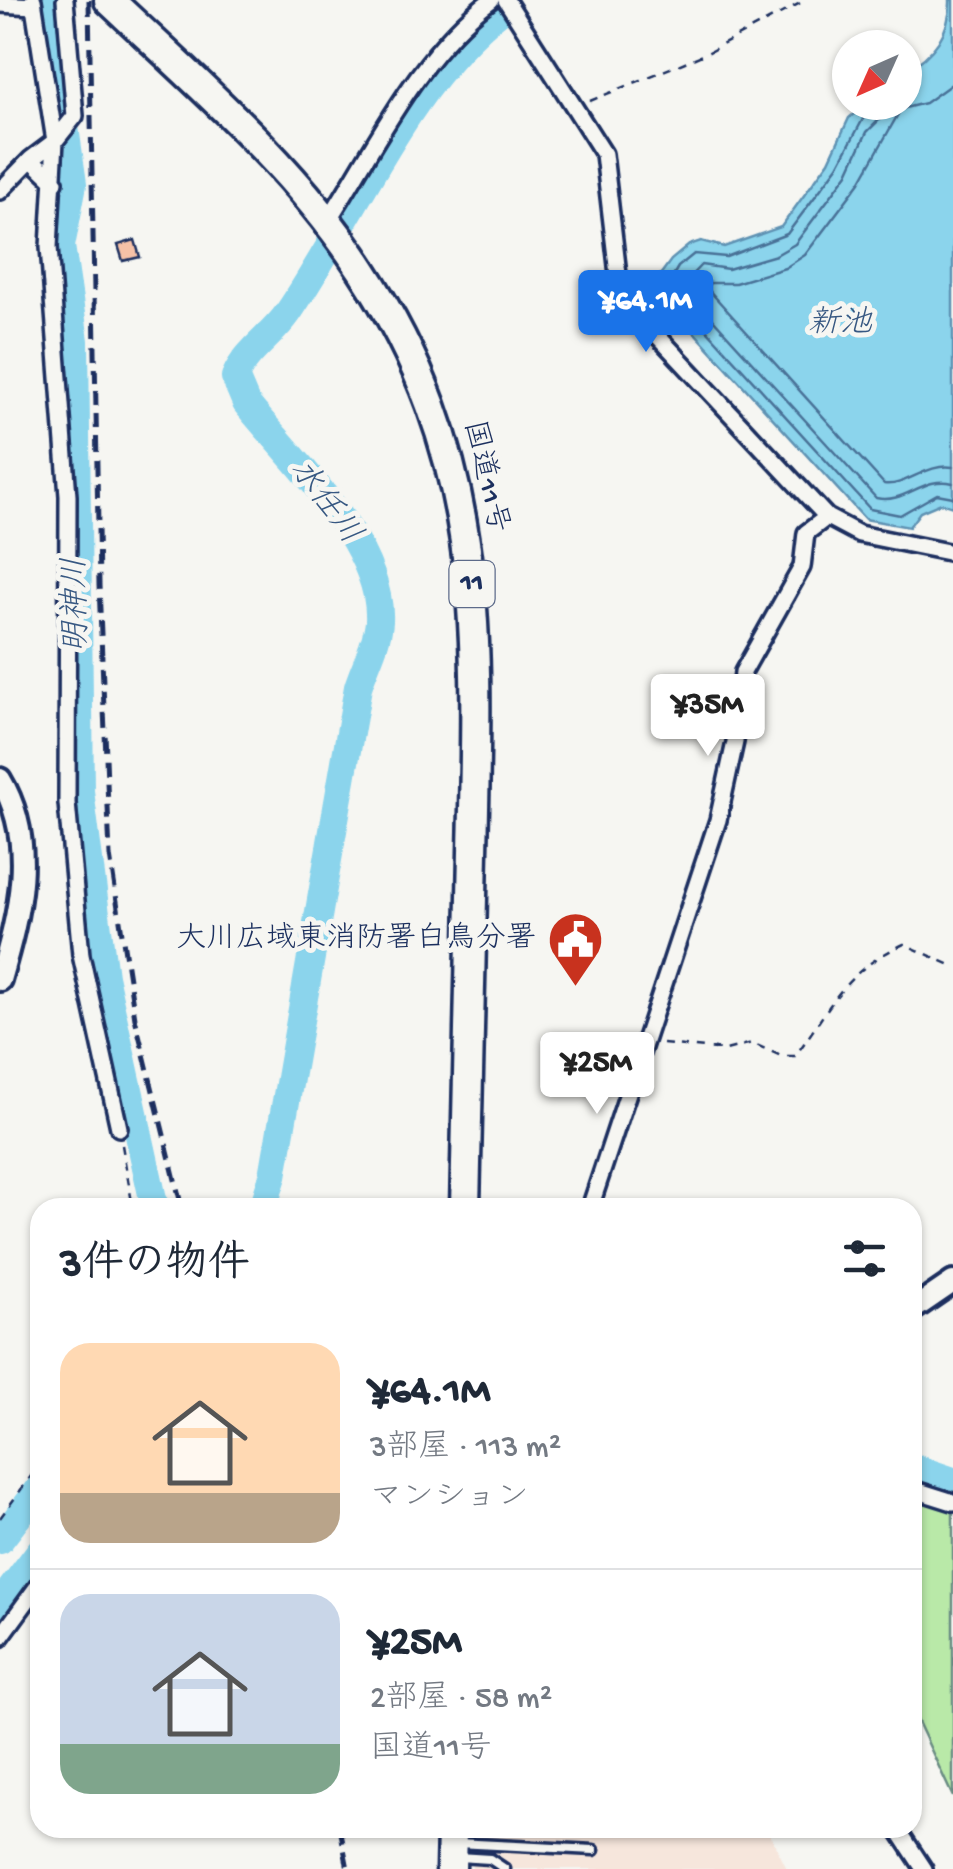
<!DOCTYPE html>
<html lang="ja">
<meta charset="utf-8">
<style>
:root{--surface:#fff;--page:#f6f6f7;--text:#1f2937;--muted:#747a83;--line:#e0e1e3;--accent:#1a73e8}
body{margin:0;font-family:"Gochi Hand","Klee One",sans-serif;background:var(--page);color:var(--text);height:100vh;display:flex;flex-direction:column;font-size:38px;white-space:nowrap}
*{box-sizing:border-box;margin:0}
p{font-size:32px;color:var(--muted)}
.icon{flex:none;width:55px;height:55px;fill:none;stroke:currentColor;stroke-width:2;stroke-linecap:round;stroke-linejoin:round}
.map{position:relative;flex:1;overflow:hidden}
.drawer{position:absolute;left:30px;top:1198px;width:892px;height:640px;display:flex;flex-direction:column;background:var(--surface);border-radius:30px;box-shadow:0 2px 8px #0004}
.drawer>*{flex:none}
.needle{width:65px;rotate:225deg}
.buttons{position:absolute;left:832px;top:30px;display:grid;gap:20px}
.buttons a{display:grid;place-items:center;width:90px;height:90px;border-radius:50%;background:var(--surface);box-shadow:0 2px 8px #0004;font-size:50px}
.price{position:absolute;translate:-50% -85px;padding:0 22px;border-radius:10px;background:#fff;color:#222;font-size:32px;line-height:65px;filter:drop-shadow(0 2px 5px #0008)}
.price::after{content:'';position:absolute;left:50%;top:60px;width:30px;height:22px;margin-left:-15px;background:inherit;clip-path:polygon(0 0,100% 0,50% 100%)}
.price.selected{background:var(--accent);color:#fff}
ul{padding:0;list-style:none}
li{display:flex;align-items:center;gap:30px;height:250px;padding:0 30px}
li+li{border-top:2px solid var(--line)}
li span{display:grid;place-items:center;flex:none;width:280px;height:200px;border-radius:30px;color:#555}
li>.icon{margin-inline-start:auto}
span .icon{width:120px;height:120px;fill:#fffc;stroke-width:1}
li b{font-size:42px}
h2{display:flex;justify-content:space-between;align-items:center;height:120px;padding:0 30px;font-size:42px}
.map>svg:first-child{display:block}
.built{fill:#f6e6dc}
.green{fill:#b9e9a8;stroke:#6a8c83;stroke-width:2.5}
.water{fill:#8bd4ec;stroke:#5e92b3;stroke-width:2.5}
.lines{fill:none;stroke-linecap:round;stroke-linejoin:round}
.shore{stroke:#487197;stroke-width:2.5}
.river{stroke:#8bd4ec;stroke-width:28}
.building{fill:#f6c1a7;stroke:#1b2f5e;stroke-width:2.5}
.lane-casing{stroke:#1b2f5e;stroke-width:15}
.street-casing{stroke:#1b2f5e;stroke-width:22}
.secondary-casing{stroke:#1b2f5e;stroke-width:28}
.highway-casing{stroke:#1b2f5e;stroke-width:35}
.path{stroke:#1b2f5e;stroke-width:2.5;stroke-dasharray:8 8;stroke-linecap:butt}
.lane{stroke:#f6f6f2;stroke-width:8}
.street{stroke:#f6f6f2;stroke-width:15}
.secondary{stroke:#f6f6f2;stroke-width:20}
.highway{stroke:#f6f6f2;stroke-width:28}
.rail{stroke:#1b2f5e;stroke-width:5;stroke-dasharray:15 8;stroke-linecap:butt}
.labels{text-anchor:middle;dominant-baseline:central;stroke-width:10;stroke-linejoin:round;paint-order:stroke}
.shield{fill:#f6f6f2;stroke:#5d6b8a;stroke-width:2.5}
.shield-label{font-size:28px;font-weight:bold;fill:#1b2f5e}
.street-label{font-size:30px;fill:#1b2f5e;stroke:#f6f6f2}
.poi-label{font-size:30px;fill:#1b2f5e;stroke:#f6f6f2;text-anchor:end}
.water-label{font-size:32px;font-style:italic;fill:#375882;stroke:#f6f6f2}
</style>
<div class="map">
<svg width="953" height="1869" viewBox="0 0 953 1869">
<rect width="100%" height="100%" fill="#f6f6f2"/>
<filter id="ink" filterUnits="userSpaceOnUse"><feTurbulence type="fractalNoise" baseFrequency=".01" numOctaves="2"/><feDisplacementMap in="SourceGraphic" scale="20" xChannelSelector="R" yChannelSelector="G"/><feConvolveMatrix kernelMatrix="1 2 1 2 8 2 1 2 1" color-interpolation-filters="sRGB"/></filter>
<g filter="url(#ink)">
<path class="built" d="M473,1828l38,4 8,-4h248l20,41h-315z"/>
<path class="green" d="M912,1493l41,12v292l-40,-86z"/>
<path class="water" d="M950,0h3v507l-12,-4 -21,9 -11,15 -44,-8 -213,-233 19,-26 18,-15 12,-4 23,6 57,-20 48,-66 20,-43 18,-15 38,-1v-31c28,-15 46,-39 45,-71z"/>
<g class="lines">
<path class="shore" d="M953,83l-28,20 -24,6 -41,73 -55,73 -20,13 -50,15h-25l-4,4 178,197c22,3 42,-21 69,-17
M872,102l-34,64 -51,68 -61,23 -32,-3 -16,13 -11,19 203,223 30,6 37,-21 16,3
M885,102l-3,15 -15,15 -19,41 -53,71 -19,11 -48,14 -27,-4 -19,20 194,213c29,7 47,-23 77,-15"/>
<path class="river" d="M47,0l26,184 -12,62 14,95 5,450 24,185 51,232
M263,1208l10,-32 85,-489c6,-20 20,-45 21,-66 4,-76 -87,-161 -133,-218l-11,-26c11,-26 37,-41 53,-64 68,-100 117,-228 214,-304
M912,1467l41,14
M0,1540l40,-52
M0,1604l40,-53"/>
</g>
<path class="building" d="M135,240l5,17 -17,4 -5,-16z"/>
<g class="lines">
<defs>
<path id="lane" d="M457,1843l137,7
M458,1857l32,2 15,10"/>
<path id="street" d="M33,0l22,141 -6,106 19,249 -1,307 14,152 38,173
M506,0l98,154 15,129 7,19 201,215 32,17 94,19
M0,4l33,2
M31,159l24,-18 20,-25 -10,-116
M0,191l31,-32 24,23
M327,222c48,-75 91,-168 164,-222
M590,1208l128,-388 17,-78 8,-70 59,-105 4,-34 21,-16
M912,1489l41,13
M0,1638l40,-55
M897,1828l27,41"/>
<path id="secondary" d="M0,779c38,63 19,135 0,201
M912,1310l41,-28"/>
<path id="highway" d="M109,0c88,83 187,168 253,270 125,190 116,365 111,582 -3,119 -5,237 -8,356
M451,1869l1,-41"/>
</defs>
<use href="#lane" class="lane-casing"/>
<use href="#street" class="street-casing"/>
<use href="#secondary" class="secondary-casing"/>
<use href="#highway" class="highway-casing"/>
<path class="path" d="M590,101l117,-48 99,-53
M663,1044l63,6 26,-7 29,13h14c38,-51 47,-84 109,-112l49,22
M122,1145l11,63
M0,1518l40,-54"/>
<use href="#lane" class="lane"/>
<use href="#street" class="street"/>
<use href="#secondary" class="secondary"/>
<use href="#highway" class="highway"/>
<path class="rail" d="M89,0l10,585 11,271 25,162 47,190
M340,1828l8,41"/>
</g>
</g>
<defs>
<symbol id="civic-pin" viewBox="-11 -11 22 30"><path d="M0 17L-7.5 6A9.5 9.5 0 1 1 7.5 6Z" fill="#c8321e" stroke="#f6f6f2"/><path d="M-.6-6.5H3V-4.5H.6V-3L4-1V1h2V6H-6V1h2V-1L-.6-3ZM-1.2 2.5V6h2.4V2.5Z" fill="#fff"/></symbol>
</defs>
<g fill-rule="evenodd">
<use href="#civic-pin" x="544" y="908" width="63" height="86"/>
</g>
<g class="labels">
<rect class="shield" x="449.5" y="561" width="45" height="46" rx="8"/>
<g class="shield-label">
<text x="472" y="584">11</text>
</g>
<g class="street-label">
<text transform="translate(484 477) rotate(77)">国道11号</text>
</g>
<g class="poi-label">
<text x="536" y="940">大川広域東消防署白鳥分署</text>
</g>
<g class="water-label">
<text x="840" y="325">新池</text>
<text transform="translate(324 503) rotate(53)">水任川</text>
<text transform="translate(78 605) rotate(-91)">明神川</text>
</g>
</g>
</svg>
<div class="buttons">
<a><svg class="needle" viewBox="-14 -14 28 28"><path d="M0-13l5 13h-10z" fill="#e53935"/><path d="M0 13l5-13h-10z" fill="#747a83"/></svg></a>
</div>
<b class="price selected" style="left:646px;top:355px">¥64.1M</b>
<b class="price" style="left:708px;top:759px">¥35M</b>
<b class="price" style="left:597px;top:1117px">¥25M</b>
<section class="drawer">
<h2>3件の物件<svg class="icon" aria-label="filters" viewBox="0 0 24 24"><path d="M4 7h16M4 17h16"/><circle cx="9" cy="7" r="2"/><circle cx="15" cy="17" r="2"/></svg></h2>
<ul>
<li><span style="background:linear-gradient(#ffd9b3 75%,#b9a48a 0)"><svg class="icon" aria-label="home" viewBox="0 0 24 24"><path d="M3 11l9-7 9 7M6 9v11h12V9"/></svg></span><div><b>¥64.1M</b><p>3部屋 · 113 m²</p><p>マンション</p></div></li>
<li><span style="background:linear-gradient(#c9d6e8 75%,#7fa58c 0)"><svg class="icon" aria-label="home" viewBox="0 0 24 24"><path d="M3 11l9-7 9 7M6 9v11h12V9"/></svg></span><div><b>¥25M</b><p>2部屋 · 58 m²</p><p>国道11号</p></div></li>
</ul>
</section>
</div>
